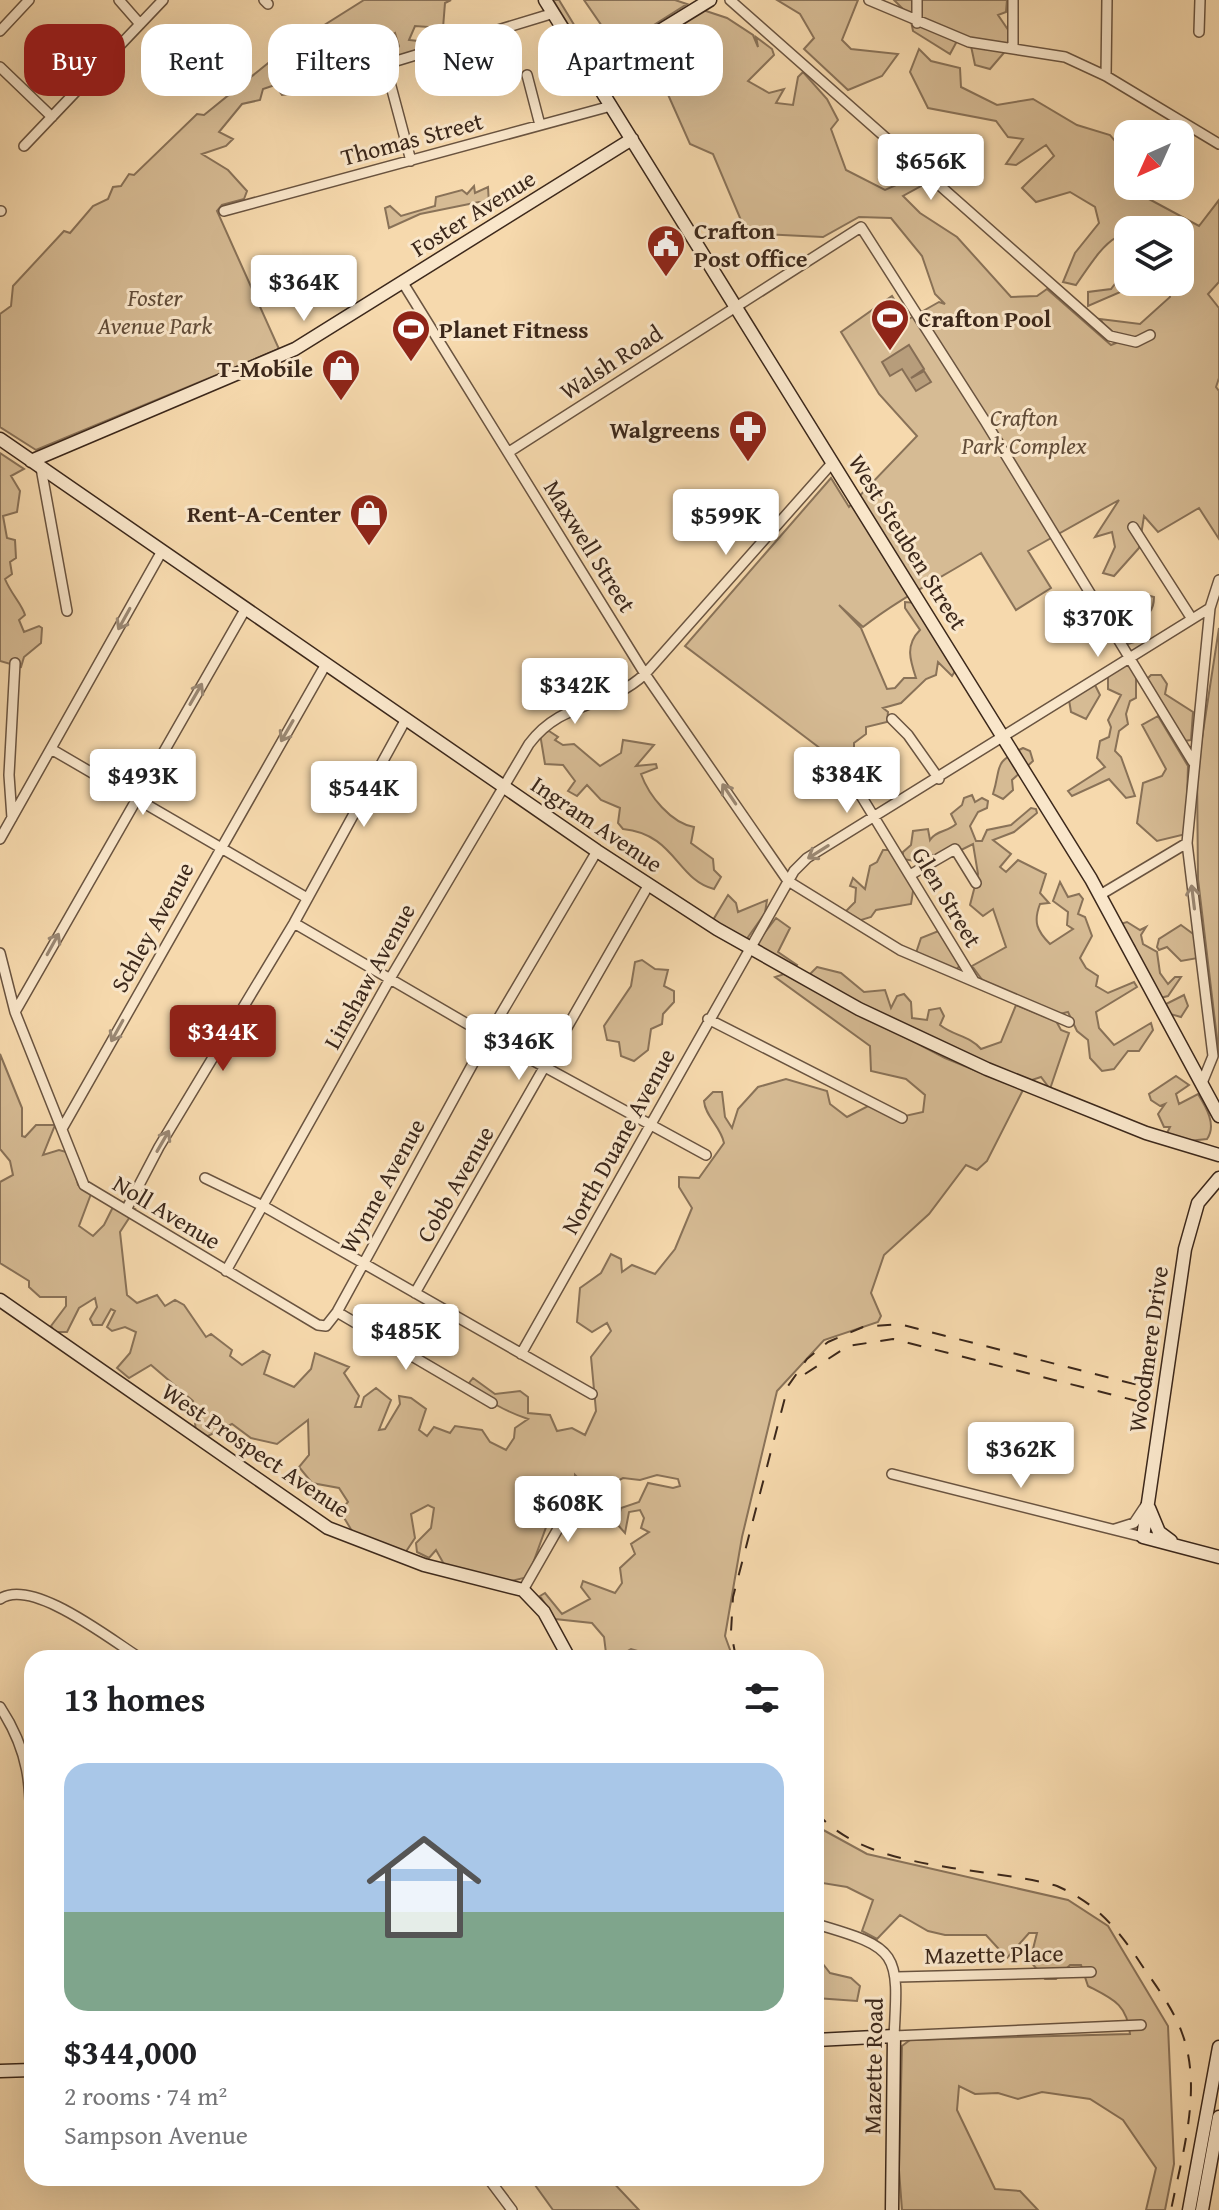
<!DOCTYPE html>
<meta charset="utf-8">
<style>
:root{--surface:#fff;--page:#f2f2f2;--text:#202124;--muted:#757577;--accent:#8f2418}
body{margin:0;font-family:"Gentium Book Plus",serif;background:var(--page);color:var(--text);height:100vh;display:flex;flex-direction:column;font-size:30px;white-space:nowrap}
*{box-sizing:border-box;margin:0}
p{font-size:26px;color:var(--muted)}
.icon{flex:none;width:44px;height:44px;fill:none;stroke:currentColor;stroke-width:2;stroke-linecap:round;stroke-linejoin:round}
.map{position:relative;flex:1;overflow:hidden}
.side{position:absolute;left:24px;top:1650px;width:800px;height:536px;display:flex;flex-direction:column;background:var(--surface);border-radius:24px;box-shadow:0 8px 32px #0002}
.side>*{flex:none}
.top-card{position:absolute;left:24px;top:24px;width:800px;height:72px;display:flex;gap:16px}
.needle{width:52px;rotate:225deg}
.fabs{position:absolute;left:1114px;top:120px;display:grid;gap:16px}
.fabs a{display:grid;place-items:center;width:80px;height:80px;border-radius:16px;background:var(--surface);box-shadow:0 8px 32px #0002;font-size:40px}
.price{position:absolute;translate:-50% -68px;padding:0 18px;border-radius:8px;background:#fff;color:#222;font-size:26px;line-height:52px;filter:drop-shadow(0 2px 4px #0008)}
.price::after{content:'';position:absolute;left:50%;top:48px;width:24px;height:18px;margin-left:-12px;background:inherit;clip-path:polygon(0 0,100% 0,50% 100%)}
.price.on{background:var(--accent);color:#fff}
ul{padding:0;list-style:none}
li{display:grid;align-content:center;gap:16px;height:424px;padding:0 40px}
li span{display:grid;place-items:center;height:248px;border-radius:24px;color:#555}
li>.icon{margin-inline-start:auto}
span .icon{width:144px;height:144px;fill:#fffc;stroke-width:1}
li b{font-size:34px}
h2{display:flex;justify-content:space-between;align-items:center;height:96px;padding:0 40px;font-size:34px}
.tag{padding:0 28px;border-radius:24px;background:var(--surface);box-shadow:0 8px 32px #0002;font-size:28px;line-height:72px}
.tag.on{background:var(--accent);color:#fff}
.map>svg:first-child{display:block}
.green{fill:#d6bb94;stroke:#897258;stroke-width:2}
.water{fill:#b79d7b;stroke:#866e55;stroke-width:2}
.lines{fill:none;stroke-linecap:round;stroke-linejoin:round}
.street-casing{stroke:#6a5440;stroke-width:12}
.secondary-casing{stroke:#3c281b;stroke-width:15}
.street{stroke:#f9e6ca;stroke-width:9}
.secondary{stroke:#f9e6ca;stroke-width:12}
.rail{stroke:#3c281b;stroke-width:2;stroke-dasharray:14 14;stroke-linecap:butt}
.oneway{stroke:#9a8772}
.labels{text-anchor:middle;dominant-baseline:central;stroke-width:6;stroke-linejoin:round;paint-order:stroke}
.street-label{font-size:24px;fill:#3c281b;stroke:#f9e6ca}
.poi-label{font-size:24px;font-weight:bold;fill:#3c281b;stroke:#f9e6ca;text-anchor:start}
.park-label{font-size:24px;font-style:italic;fill:#624d39;stroke:#f9e6ca}
</style>
<div class="map">
<svg width="1219" height="2210" viewBox="0 0 1219 2210">
<rect width="100%" height="100%" fill="#f6d9ad"/>
<filter id="stains"><feTurbulence type="fractalNoise" baseFrequency=".0025" numOctaves="4"/><feColorMatrix values="0 0 0 0 .2 0 0 0 0 .09 0 0 0 0 .02 0 0 0 .5 -.17"/></filter>
<radialGradient id="worn" r=".72"><stop offset=".6" stop-color="#630" stop-opacity="0"/><stop offset="1" stop-color="#630" stop-opacity=".3"/></radialGradient>
<path class="green" d="M364,0h87l-6,3 -2,25 -28,-2 -6,14 9,1 2,5 -15,13 -12,-3 6,-10 -4,-13 -26,15 -20,-2 -60,48 -7,1 -7,-10 -12,4 -3,11 -18,4 -23,28 14,7 -7,7 -24,8 26,16 19,21 -3,8 -22,6 -5,6 62,138 -243,101 -36,-23v-113l11,-8 2,-20 51,-55 6,2 23,-27 15,-7 5,-12 8,-1 8,-12 5,1 63,-61 7,1 79,-64z
M553,0h6l31,51 6,-3 7,9 -7,3 -8,-3z
M584,0h91l12,4 -76,48 4,-7z
M777,0h81l-16,40 9,9 47,5 -16,22 -34,14 -44,-41 10,-11 -14,-24z
M894,0h113l-1,12 -8,3 17,25 -25,29 -15,-4 -4,-19 -14,-5 -7,13 -37,-23 -3,-15z
M700,9l27,9 26,17 5,12 -2,-10 16,12 2,6 -26,26 21,12 15,-4 -8,14 17,2 5,-28 5,-5 24,27 11,21 -7,9 15,41 39,20 27,-12 9,8 -18,10 17,17 37,24 54,60 26,-1 10,-7 64,56 5,-2 -16,-24 40,5 30,-27 -3,-15h13v-52c-65,0 -66,-1 -104,55l-13,-3 12,-29 24,-30 -4,-16 -25,-15 -34,10 -14,-14 32,-32 -8,-11 -30,20 -10,-1 17,-25 -15,-2 -12,-16 -68,-13 -18,-36 9,-23 12,12 29,7 1,19 36,18 36,-6 44,26 33,10 18,21v30h25l-6,12 52,28 20,-26v82l-11,12 11,14v70l-3,9 3,4v148l-20,-31 -41,24 -14,-16 -5,32 -25,28 -11,-3 12,-26 -3,-15 -17,5 24,-37 -91,51 23,37 -35,22 -35,-57c-40,25 -81,45 -118,74l-24,-22 22,23 26,61 8,-1 9,-10h12c-6,-18 -11,-33 4,-48l-15,-22v-6l12,1 40,65 -5,8 -14,-14 -2,13 -10,4 -25,24 -18,5 5,4 -1,10 -21,5v7l-12,9v8l-7,9 -9,1 -13,-9 -140,-106 146,-168 18,29 68,-71 -38,-42 -38,-62 51,-36 15,24 32,-18 6,2 -10,-10 -13,-38 -31,-38 -32,-1 -36,20 -61,-3 -19,-9 -30,-71 -23,-10 -24,-54 -20,-29 13,-10 15,11 22,-17 -16,-17 5,-10z
M474,186l1,7 13,-6 1,17 -10,-2 -59,12 -31,14 -4,-20 5,-2 11,10 34,-10 1,-9 26,-7 5,4z
M1128,267l1,15 -4,8 -37,16v-14l23,-3z
M0,453l24,16 -13,7 9,15 -3,21 -14,4 4,22 8,2 1,18 -6,4 2,12 -7,5c6,15 17,25 20,36l-6,5 5,12 15,-6 3,2 -1,15 -17,14 -3,10 -21,-6z
M1139,593l15,4c0,16 -8,19 -20,26l4,18 -14,4 -6,-10 4,-8h-8l-9,-13z
M1219,628v427l-21,-176 -1,-108z
M1121,661l15,6v31l-6,3 -4,13 2,10 -9,7 -4,20 6,6 14,39 -9,2 -17,-19 -37,17 -4,-5 37,-24 -8,-9 3,-17 9,-4 2,-10 -3,-7 13,-25 -13,-6v-20z
M1151,675h10l6,9 -2,10 28,18 -2,28 -7,1 -39,-60z
M1094,683l6,12 -14,24 -15,-7 -3,-18z
M1158,716l30,50 -2,68 -29,7 -20,-18 6,-40 19,-7 4,-7 -24,-44z
M549,731l9,6 -3,3 8,5 11,-1 26,22 21,-13 2,-13 31,5 -18,21 20,-2 1,4 -16,6c8,22 30,49 53,53l-3,16 22,16 1,11 7,7 -7,12c-37,-9 -39,-55 -91,-60l-5,-6 2,-15 -19,-8 -14,-15 -10,11 -9,-5 7,-10 -12,-16 -18,-1 -5,-30z
M1023,748l7,3 3,10 -21,19 1,10 -10,9 -10,-5c9,-29 -1,-30 30,-46z
M972,795l3,7 7,-4 6,3 -1,7 -9,4 -8,14 6,15h6l5,-11 24,-5 20,-17 5,1 1,4 -23,19 -21,8 18,14 -11,13 6,5 12,-12 28,14 -6,19 9,10 -9,1c-7,18 -3,27 10,40l23,-15 -6,-4 1,-13 -15,-11 7,-19 8,15 11,-3 4,5 -5,15 7,3 7,19 -12,22 6,10 12,8 -2,10 12,7 26,-11 3,5 -41,25 3,16 15,17 37,-22 2,7 -14,21h-11l-14,18 -12,2 -12,-13 -2,-18 -11,-9 -9,-19 -8,2 -77,-33 -11,-15 34,-19 -13,-38 -10,7 -13,-11 8,-31 -5,-30 -32,16 -8,-5 -13,7 -17,-3v-7l8,-7 2,-14 15,-2 2,11c6,-10 18,-8 26,-16l-5,-10 11,-9 2,-7z
M883,850h8l23,35 -3,19 -35,6 -5,7 -13,4 -13,-9 10,-10 1,-14 -6,-2 3,-8 12,11 5,-23 7,-4z
M728,895l8,8 2,9 29,-12 -2,13 -19,27 -33,-20z
M776,918l14,10 -12,24 19,13 -3,4 -38,-25z
M1127,922l13,8 6,-3 -5,8 2,9 14,8 3,21 8,11 7,-7h6l-13,19 -8,2 -27,-38 2,-13 -15,-23z
M1181,925l19,14 -2,19 -17,3 -14,-14 -8,3 -2,-3 2,-8z
M941,930l19,35 -4,5 -40,-17 5,-15z
M642,960l13,9 13,1 -4,16 10,5v11l-11,12 -1,10 -11,5 -3,21 -14,11 -13,-5 -2,-14 -12,-2 -3,-14 27,-40 4,-24z
M817,967l24,6 23,19 21,-2 6,18 6,-12 7,-2 7,8 1,16 15,2 2,-10 11,-2 4,8 -4,9c14,11 30,11 41,24l20,-7 15,-37 40,16 5,9 8,3 -19,56 -9,-12 -12,4 -64,-25 -158,-79z
M784,974l161,84 78,32 -36,71 -10,9 -11,-5 -37,49 -45,41 -13,38 10,23 -3,6 -54,18 -47,51 -35,146 -17,99 8,22h-86l1,-4 -17,-5 -16,9 -9,-5 -2,-16 -12,-14 -37,-4 -15,-23 5,-3 17,21 28,-15 -9,-12 2,-6 32,12 7,-10 -2,-15 15,-14 -4,-10 18,-12 -8,-4 3,-10 -4,-8 -11,2 -4,21 -8,-9 4,-16 18,-6 9,-19 25,5 7,-2 -2,-7 -21,-4 -17,5 -17,-2 -17,9h-19l-12,-12v8l-18,14 -29,80 -25,6 -58,-17 -9,-16 -7,8 -12,-6 -1,-9 15,-15 3,-20 -6,-3 -17,9 4,24 -10,15 -53,-22 -12,-20 8,-9 -9,-14 -27,-5 -13,-16 10,-12 -1,-35 -31,24 -26,-6 -19,-14 -26,13 -10,-4 -3,-32 -42,-36 -22,13 -12,-10 13,-15 6,-21 -11,-5 -13,4 -5,-4 8,-16 -4,-2 -9,16h-9l-3,-6 7,-12 -2,-9 -16,10 -12,24h-12l-4,-6 15,-20v-9h-26l-11,-10v-6l-29,-18v-81l13,-7 -3,-14 -10,-12v-95l22,54v28l3,1 11,-12h19l-12,30 16,-5 11,3 8,32 13,9 -12,32 14,10 11,-11 9,-18 11,-2 11,4 -15,23 7,63 10,8 20,-8 8,11 10,-6 9,5 22,32 5,-3 21,16 -2,6 12,9 21,-14 7,4 -6,19 30,13 17,-18 4,-16 34,14 -5,6 15,23 -4,11h6l3,-10 12,-9 15,12 -12,30 6,-1 15,-25 -1,-8 12,2 15,11 -7,21 8,6 7,-9 16,6 5,-7 27,4 8,12 16,8 8,-12 1,-10 13,-9c-18,-6 -48,-20 -59,-36l4,-5 22,16 25,-3 8,6v16l22,2 7,16 15,-3 13,7 11,-24 -5,-54 20,-26 -4,-8 -15,9 -15,-10 3,-34 21,-15 10,-19 10,5 1,13 10,-7 23,9 20,-25 17,-41 -13,-21v-10l20,1 25,-35c-3,-16 -19,-27 -20,-42l9,-9h9l3,25 7,11 6,-19 20,-22 28,-8 41,12 3,13 17,13 23,-12 35,11 18,-4 2,-17 -19,-16 -35,-8 -1,-25 -95,-69z
M1184,995l4,11 -7,11 -11,-3 -4,-10z
M1176,1076l13,9 -13,9 3,10 19,-10c8,13 19,31 9,45l-19,2 -22,-6 4,-8h-6l-6,-13 7,-10 -5,2 -9,-6 -2,-6z
M816,1826l51,28 201,46 40,26 60,100 6,138 -9,46h-19l10,-42 -33,-48 -33,-21 -48,-7 -24,7 -20,-6 -23,1 -16,-8 -2,24 38,79 25,2 18,19h-136l-3,-40 3,-124 8,-6 220,-6c-3,-30 -17,-35 -42,-48l-7,-21h-11l-14,14h-11l-15,-18 7,-28h-8l-22,25 -21,-23h-41l-17,-4 -28,-16 -23,24 -15,-8 11,-31 -26,-13 -31,-5z
M816,1962l7,2 7,9 21,5 9,8 -3,15 -41,-3z
M530,2178h79l30,32h-86z"/>
<path class="water" d="M909,345l15,24 -13,9 13,-7 7,11 -15,9 -14,-22 -12,7 -8,-14z"/>
<g class="lines">
<defs>
<path id="street" d="M119,0l21,24
M264,0l4,4
M730,0l380,336 26,6 14,-7
M869,0l100,42 96,15 41,19 113,68
M917,0v23
M0,31l29,-31
M1199,32l1,-32
M1013,48v-48
M0,67l52,50
M527,75l13,50
M1106,76l1,-76
M24,146l139,-146
M411,161l-23,-86 5,-13 161,-49
M0,211h1
M224,211l387,-105
M403,283l242,391 143,207 112,69 169,72
M509,452l352,-225 124,194 208,341
M41,468l26,143
M1133,527l59,92
M892,719l16,16 31,44
M51,749l256,149
M825,769l10,-2 14,9 125,205
M12,818l-3,-43 6,-112
M0,839l162,-288
M910,875l45,-26 21,34
M1100,895l87,-52
M294,923l194,113 218,119
M0,953l15,59 69,173 234,140 8,1 11,-14 151,-276 109,-185
M15,1012l231,-404
M708,1019l194,99
M1202,1083l11,-27 -26,-213 23,-235 9,-28
M63,1127l263,-463
M205,1178l60,29 327,187
M126,1210l33,-63 135,-224 112,-204
M226,1271l165,-294 138,-233c34,-45 77,-34 116,-70l188,-212
M415,1293l233,-407
M337,1312l155,91
M521,1354l273,-483 13,-13 403,-250
M892,1474l251,63
M1115,1529l19,-6 12,-18
M523,1590l36,-63 39,-41
M0,1599c32,-22 111,41 140,59
M0,1707c37,56 29,95 32,159
M816,1924c83,24 83,28 78,112l247,-11
M897,1977l194,-5
M488,2178l24,32"/>
<path id="secondary" d="M545,0l546,879 128,237
M591,73l119,-73
M0,439l597,412 120,78 142,80 128,60 159,64 73,22
M31,461l264,-112 337,-210
M1219,1178l-21,25 -13,46 -42,288 76,20
M0,1300l328,228 96,37 99,25 21,22 25,46
M1149,1508l10,24 12,9
M816,2040l78,-4 -2,174
M0,2071l32,-1
M1189,2210l30,-163
M1202,2210l17,-93"/>
</defs>
<use href="#street" class="street-casing"/>
<use href="#secondary" class="secondary-casing"/>
<use href="#street" class="street"/>
<use href="#secondary" class="secondary"/>
<path class="rail" d="M805,1374l43,-28 45,-7 244,62
M736,1658l-5,-26 2,-35 55,-211 19,-27 21,-17 35,-15 36,-3 239,61
M816,1812c53,61 167,53 241,74 39,17 61,43 84,78 15,22 32,44 41,69 21,55 0,122 -11,177"/>
</g>
<defs><path id="oneway-shaft" d="M-6 0H5M1.5-3L5.5 0L1.5 3" fill="none" stroke-width="1.6" stroke-linecap="round" stroke-linejoin="round" transform="scale(2)"/></defs>
<g class="oneway">
<use href="#oneway-shaft" transform="translate(124 619) rotate(119)"/>
<use href="#oneway-shaft" transform="translate(196 694) rotate(-60)"/>
<use href="#oneway-shaft" transform="translate(287 731) rotate(120)"/>
<use href="#oneway-shaft" transform="translate(729 794) rotate(-124)"/>
<use href="#oneway-shaft" transform="translate(818 852) rotate(148)"/>
<use href="#oneway-shaft" transform="translate(1193 897) rotate(-97)"/>
<use href="#oneway-shaft" transform="translate(53 944) rotate(-61)"/>
<use href="#oneway-shaft" transform="translate(117 1031) rotate(119)"/>
<use href="#oneway-shaft" transform="translate(163 1141) rotate(-60)"/>
</g>
<defs>
<symbol id="civic-pin" viewBox="-11 -11 22 30"><path d="M0 17L-7.5 6A9.5 9.5 0 1 1 7.5 6Z" fill="#8f2418" stroke="#f9e6ca"/><path d="M-.6-6.5H3V-4.5H.6V-3L4-1V1h2V6H-6V1h2V-1L-.6-3ZM-1.2 2.5V6h2.4V2.5Z" fill="#fff"/></symbol>
<symbol id="stadium-pin" viewBox="-11 -11 22 30"><path d="M0 17L-7.5 6A9.5 9.5 0 1 1 7.5 6Z" fill="#8f2418" stroke="#f9e6ca"/><path d="M0-5a6.5 5 0 1 0 0 10a6.5 5 0 1 0 0-10ZM-3.5-1.8h7v3.6h-7Z" fill="#fff"/></symbol>
<symbol id="shop-pin" viewBox="-11 -11 22 30"><path d="M0 17L-7.5 6A9.5 9.5 0 1 1 7.5 6Z" fill="#8f2418" stroke="#f9e6ca"/><path d="M-5-2.5h2.3a2.7 3.5 0 0 1 5.4 0H5L5.5 6h-11ZM-1.5-2.5h3a1.5 2.3 0 0 0-3 0Z" fill="#fff"/></symbol>
<symbol id="pharmacy-pin" viewBox="-11 -11 22 30"><path d="M0 17L-7.5 6A9.5 9.5 0 1 1 7.5 6Z" fill="#8f2418" stroke="#f9e6ca"/><path d="M-2-6h4v4h4v4h-4v4h-4v-4h-4v-4h4Z" fill="#fff"/></symbol>
</defs>
<g fill-rule="evenodd">
<use href="#civic-pin" x="644" y="222" width="44" height="60"/>
<use href="#stadium-pin" x="868" y="296" width="44" height="60"/>
<use href="#stadium-pin" x="389" y="307" width="44" height="60"/>
<use href="#shop-pin" x="319" y="346" width="44" height="60"/>
<use href="#pharmacy-pin" x="726" y="407" width="44" height="60"/>
<use href="#shop-pin" x="347" y="491" width="44" height="60"/>
</g>
<g class="labels">
<g class="street-label">
<text transform="translate(412 139) rotate(-15)">Thomas Street</text>
<text transform="translate(473 213) rotate(-32)">Foster Avenue</text>
<text transform="translate(611 362) rotate(-33)">Walsh Road</text>
<text transform="translate(908 542) rotate(58)">West Steuben Street</text>
<text transform="translate(590 546) rotate(58)">Maxwell Street</text>
<text transform="translate(597 824) rotate(34)">Ingram Avenue</text>
<text transform="translate(947 897) rotate(59)">Glen Street</text>
<text transform="translate(152 927) rotate(-61)">Schley Avenue</text>
<text transform="translate(369 976) rotate(-61)">Linshaw Avenue</text>
<text transform="translate(618 1141) rotate(-61)">North Duane Avenue</text>
<text transform="translate(455 1184) rotate(-60)">Cobb Avenue</text>
<text transform="translate(382 1186) rotate(-61)">Wynne Avenue</text>
<text transform="translate(167 1212) rotate(31)">Noll Avenue</text>
<text transform="translate(1148 1349) rotate(-82)">Woodmere Drive</text>
<text transform="translate(256 1450) rotate(34)">West Prospect Avenue</text>
<text transform="translate(994 1954) rotate(-1)">Mazette Place</text>
<text transform="translate(873 2066) rotate(-89)">Mazette Road</text>
</g>
<g class="poi-label">
<text x="694" y="230">Crafton<tspan x="694" dy="28">Post Office</tspan></text>
<text x="918" y="318">Crafton Pool</text>
<text x="439" y="329">Planet Fitness</text>
<text x="313" y="368" text-anchor="end">T-Mobile</text>
<text x="720" y="429" text-anchor="end">Walgreens</text>
<text x="341" y="513" text-anchor="end">Rent-A-Center</text>
</g>
<g class="park-label">
<text x="155" y="297">Foster<tspan x="155" dy="28">Avenue Park</tspan></text>
<text x="1024" y="417">Crafton<tspan x="1024" dy="28">Park Complex</tspan></text>
</g>
</g>
<rect width="100%" height="100%" filter="url(#stains)"/>
<rect width="100%" height="100%" fill="url(#worn)"/>
</svg>
<div class="fabs">
<a><svg class="needle" viewBox="-14 -14 28 28"><path d="M0-13l5 13h-10z" fill="#e53935"/><path d="M0 13l5-13h-10z" fill="#757577"/></svg></a>
<a><svg class="icon" aria-label="layers" viewBox="0 0 24 24"><path d="M12 4l9 5-9 5-9-5zM3 14l9 5 9-5"/></svg></a>
</div>
<b class="price" style="left:931px;top:202px">$656K</b>
<b class="price" style="left:304px;top:323px">$364K</b>
<b class="price" style="left:726px;top:557px">$599K</b>
<b class="price" style="left:1098px;top:659px">$370K</b>
<b class="price" style="left:575px;top:726px">$342K</b>
<b class="price" style="left:847px;top:815px">$384K</b>
<b class="price" style="left:143px;top:817px">$493K</b>
<b class="price" style="left:364px;top:829px">$544K</b>
<b class="price on" style="left:223px;top:1073px">$344K</b>
<b class="price" style="left:519px;top:1082px">$346K</b>
<b class="price" style="left:406px;top:1372px">$485K</b>
<b class="price" style="left:1021px;top:1490px">$362K</b>
<b class="price" style="left:568px;top:1544px">$608K</b>
<div class="top-card">
<a class="tag on">Buy</a>
<a class="tag">Rent</a>
<a class="tag">Filters</a>
<a class="tag">New</a>
<a class="tag">Apartment</a>
</div>
<section class="side">
<h2>13 homes<svg class="icon" aria-label="filters" viewBox="0 0 24 24"><path d="M4 7h16M4 17h16"/><circle cx="9" cy="7" r="2"/><circle cx="15" cy="17" r="2"/></svg></h2>
<ul>
<li><span style="background:linear-gradient(#a9c7e8 60%,#7fa58c 0)"><svg class="icon" aria-label="home" viewBox="0 0 24 24"><path d="M3 11l9-7 9 7M6 9v11h12V9"/></svg></span><div><b>$344,000</b><p>2 rooms · 74 m²</p><p>Sampson Avenue</p></div></li>
</ul>
</section>
</div>
